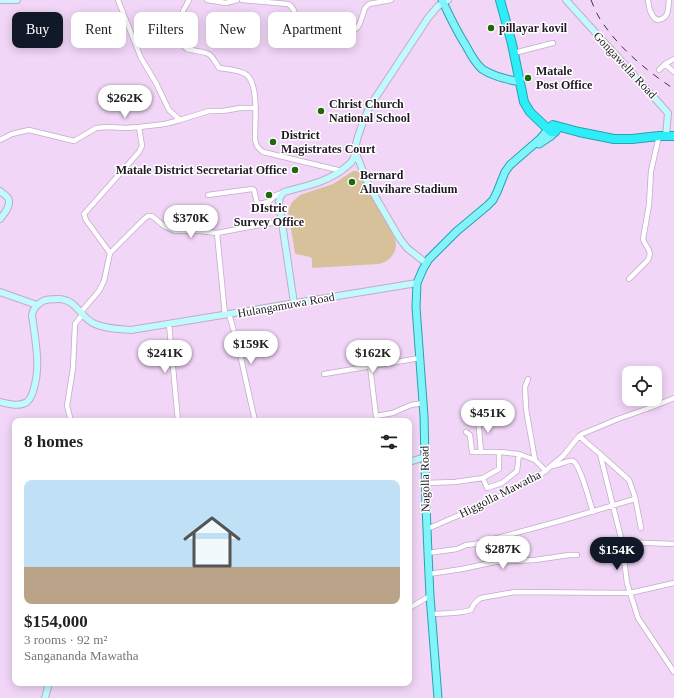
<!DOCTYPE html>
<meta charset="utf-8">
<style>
:root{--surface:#fff;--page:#f2f2f2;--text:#222;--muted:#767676;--accent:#111827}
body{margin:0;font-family:"Times New Roman",serif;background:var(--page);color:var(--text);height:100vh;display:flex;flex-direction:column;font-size:15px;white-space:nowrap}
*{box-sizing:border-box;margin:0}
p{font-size:13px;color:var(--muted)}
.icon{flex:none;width:22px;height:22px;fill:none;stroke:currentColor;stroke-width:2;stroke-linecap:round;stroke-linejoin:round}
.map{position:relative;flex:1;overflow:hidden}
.sheet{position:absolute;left:12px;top:418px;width:400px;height:268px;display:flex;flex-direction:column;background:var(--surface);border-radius:8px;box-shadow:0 2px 10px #0003}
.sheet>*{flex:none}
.banner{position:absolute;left:12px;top:12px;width:400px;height:36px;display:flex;gap:8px}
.tools{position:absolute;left:622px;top:366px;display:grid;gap:8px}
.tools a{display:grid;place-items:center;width:40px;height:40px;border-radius:8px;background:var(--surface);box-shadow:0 2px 10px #0003;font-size:20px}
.price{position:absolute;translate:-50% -34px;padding:0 9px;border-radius:14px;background:#fff;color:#222;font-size:13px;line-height:26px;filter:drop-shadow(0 1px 2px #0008)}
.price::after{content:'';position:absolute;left:50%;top:24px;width:12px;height:9px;margin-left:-6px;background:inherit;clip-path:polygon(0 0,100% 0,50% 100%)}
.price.selected{background:var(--accent);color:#fff}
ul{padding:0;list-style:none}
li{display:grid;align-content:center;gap:8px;height:212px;padding:0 12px}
li span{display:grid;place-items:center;height:124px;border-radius:8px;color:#555}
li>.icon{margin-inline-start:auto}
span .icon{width:72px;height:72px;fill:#fffc;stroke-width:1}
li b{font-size:17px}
h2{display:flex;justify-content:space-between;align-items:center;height:48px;padding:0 12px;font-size:17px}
.chip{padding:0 14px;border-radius:8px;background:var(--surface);box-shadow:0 2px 10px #0003;font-size:14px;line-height:36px}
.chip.selected{background:var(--accent);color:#fff}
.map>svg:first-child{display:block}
.green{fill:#d7c19b}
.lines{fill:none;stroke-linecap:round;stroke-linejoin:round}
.street-casing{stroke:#c4aaca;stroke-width:6}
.secondary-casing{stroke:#c4aaca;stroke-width:8}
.primary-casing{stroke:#29a2ad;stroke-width:9}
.highway-casing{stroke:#29a2ad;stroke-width:10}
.street{stroke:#fff;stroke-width:4.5}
.secondary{stroke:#c0fafd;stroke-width:6}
.primary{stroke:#81f4fa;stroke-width:7}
.highway{stroke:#2dedf7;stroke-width:8}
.rail{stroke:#3f3342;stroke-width:1;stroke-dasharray:7 7;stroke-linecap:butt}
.poi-dot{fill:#1e6a0b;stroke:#fff;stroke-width:1.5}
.labels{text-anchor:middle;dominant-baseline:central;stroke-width:3;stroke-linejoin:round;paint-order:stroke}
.poi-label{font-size:12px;font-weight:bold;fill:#221824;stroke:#fff;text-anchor:start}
.street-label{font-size:12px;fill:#221824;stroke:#fff}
</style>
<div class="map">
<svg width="674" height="698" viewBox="0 0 674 698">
<rect width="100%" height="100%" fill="#f1d6f7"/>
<path class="green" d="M353,171h4l2,1 36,67c4,12 -5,23 -17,25l-65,4 -1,-1v-8l-2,-2 -14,-3 -1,-1 -7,-42 4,-9 8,-7 33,-11z"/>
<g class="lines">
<defs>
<path id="street" d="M118,0l23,58 15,25 13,27 11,10
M189,0c-2,4 -4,7 -6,11 -2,9 -6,33 4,38 3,1 6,1 9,2 16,2 15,4 23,17 7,1 22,2 28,7 12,11 8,48 8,64 1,7 3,9 8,13l79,19
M207,0l19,3 11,-3
M242,0l46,4c11,6 5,19 10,28l6,2 17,-5 4,1 11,7 5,1 5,-2 12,-9 2,-4 5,-15 4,-4 22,-4
M648,0c1,8 2,15 9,20 12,-1 11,-10 12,-20
M514,53l39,-10
M665,64l9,8
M659,70l6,-6 9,-5
M0,140l12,-6 17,-4 45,11 22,-13 12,-1 18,1 13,-1 26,-3 15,-4 29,-9h14l17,-3h16
M208,195l44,-6 2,1 3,13 2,1 9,-2 8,-7 8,-3
M217,233l8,82
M110,253l-24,-33 -2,-6 55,-62 3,-6 -3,-19
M629,279l19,-19 2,-6c-1,-7 -5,-8 -7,-15l6,-34 2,-34 8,-35
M81,312l18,-21 5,-10 6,-28 34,-34 4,-3h4l12,10 11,5h25l17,2 65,-12
M229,314l9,31 17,76
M169,324l9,97
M370,366l6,50 17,-3 4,-2 14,-6 12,-2
M324,374l96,-16
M528,379l-3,8 1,22 9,51
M478,417l3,35
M71,421l-4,-15 6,-38 2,-44 8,-10
M579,436l21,18 29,26 6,17 6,31
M519,454l16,6 11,11
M600,454l22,88 5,41 11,35 36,54
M552,466c6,0 17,-7 21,-5 7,3 17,42 20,51
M483,478l4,10 15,-5 15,-12 2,-17 -20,-2
M425,483l30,-1 28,-4 16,-9v-17h-27l-2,-17 -4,-3
M427,529l58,-25 54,-28 24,-20 16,-20 3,-2 36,-15 34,-12 22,-9
M622,542l52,2
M428,553l29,-4 9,-4 9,-1 85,-23 75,-22
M429,574l33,-5 33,-7 40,-2 34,-5h8
M409,608l21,-12
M432,614c13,-1 27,0 39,-4 2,-6 5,-9 10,-12l34,-6 115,1 44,-10"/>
<path id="secondary" d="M0,0h17
M566,0l102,113 -2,23
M355,151l14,35 31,53 7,9 19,15
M0,191c2,2 6,4 8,7 4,7 -4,16 -8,21
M0,292l37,13
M294,303l-15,-100 1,-6 4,-5c22,-6 45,-10 63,-26 3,-2 6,-5 7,-9 1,-4 1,-9 2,-13 3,-13 8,-25 14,-38l58,-88 10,-12 10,-6
M0,402c8,2 19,5 27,0 4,-4 6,-9 7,-14 7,-24 1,-48 -2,-73 1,-7 5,-10 11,-14 4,-2 10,-2 15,-2 19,0 22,19 37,25 11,5 24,5 36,6l286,-47
M409,462l16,-5
M45,698l4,-15"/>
<path id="primary" d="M442,0c7,15 14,30 23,44 5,9 9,18 17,25 12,8 25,10 38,13
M539,144l12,-8 4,-4
M438,698l-8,-102 -2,-43 -2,-48 -2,-89 -8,-109 1,-24 6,-14 6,-10 28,-28 30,-25 6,-6 4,-8 8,-20 5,-7 30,-26 5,-6 4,-3"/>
<path id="highway" d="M500,0l12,44 12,58 6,10 21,20h4c2,-2 2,-4 0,-6 -3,-1 -5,1 -6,4
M553,125l26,7 35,7h18l27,-3h15"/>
</defs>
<use href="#street" class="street-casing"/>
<use href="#secondary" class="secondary-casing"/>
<use href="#primary" class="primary-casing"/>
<use href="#highway" class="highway-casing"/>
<use href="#street" class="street"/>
<use href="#secondary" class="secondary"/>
<use href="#primary" class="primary"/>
<use href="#highway" class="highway"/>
<path class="rail" d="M591,0c3,7 6,15 11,22 18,27 45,49 72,67"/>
</g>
<g class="poi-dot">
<circle cx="491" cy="28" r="4"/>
<circle cx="528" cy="78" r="4"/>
<circle cx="321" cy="111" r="4"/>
<circle cx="273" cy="142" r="4"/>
<circle cx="295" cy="170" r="4"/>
<circle cx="352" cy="182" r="4"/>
<circle cx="269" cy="195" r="4"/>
</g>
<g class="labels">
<g class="poi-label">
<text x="499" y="28">pillayar kovil</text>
<text x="536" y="71">Matale<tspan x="536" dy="14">Post Office</tspan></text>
<text x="329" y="104">Christ Church<tspan x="329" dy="14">National School</tspan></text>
<text x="281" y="135">District<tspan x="281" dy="14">Magistrates Court</tspan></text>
<text x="287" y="170" text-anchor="end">Matale District Secretariat Office</text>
<text x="360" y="175">Bernard<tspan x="360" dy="14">Aluvihare Stadium</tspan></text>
<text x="269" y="208" text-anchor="middle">DIstric<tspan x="269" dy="14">Survey Office</tspan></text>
</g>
<g class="street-label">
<text transform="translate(625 65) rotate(47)">Gongawella Road</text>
<text transform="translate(286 305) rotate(-10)">Hulangamuwa Road</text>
<text transform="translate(425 479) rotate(-91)">Nagolla Road</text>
<text transform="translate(500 494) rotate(-27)">Higgolla Mawatha</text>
</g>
</g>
</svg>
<div class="tools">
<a><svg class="icon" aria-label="locate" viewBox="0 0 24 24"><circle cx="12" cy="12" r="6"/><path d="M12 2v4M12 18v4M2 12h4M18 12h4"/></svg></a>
</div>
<b class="price" style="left:125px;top:119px">$262K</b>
<b class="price" style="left:191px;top:239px">$370K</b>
<b class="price" style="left:251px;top:365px">$159K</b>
<b class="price" style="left:165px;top:374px">$241K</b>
<b class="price" style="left:373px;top:374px">$162K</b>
<b class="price" style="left:488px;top:434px">$451K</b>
<b class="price" style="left:503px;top:570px">$287K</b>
<b class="price selected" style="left:617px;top:571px">$154K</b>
<div class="banner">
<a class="chip selected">Buy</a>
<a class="chip">Rent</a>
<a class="chip">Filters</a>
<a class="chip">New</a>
<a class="chip">Apartment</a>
</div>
<section class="sheet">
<h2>8 homes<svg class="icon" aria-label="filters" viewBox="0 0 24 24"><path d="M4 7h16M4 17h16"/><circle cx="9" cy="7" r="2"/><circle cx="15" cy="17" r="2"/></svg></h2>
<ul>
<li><span style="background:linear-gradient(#bfe0f5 70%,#b9a48a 0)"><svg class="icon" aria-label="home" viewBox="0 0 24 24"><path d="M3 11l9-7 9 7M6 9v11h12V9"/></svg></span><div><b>$154,000</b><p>3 rooms · 92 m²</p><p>Sangananda Mawatha</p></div></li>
</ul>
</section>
</div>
